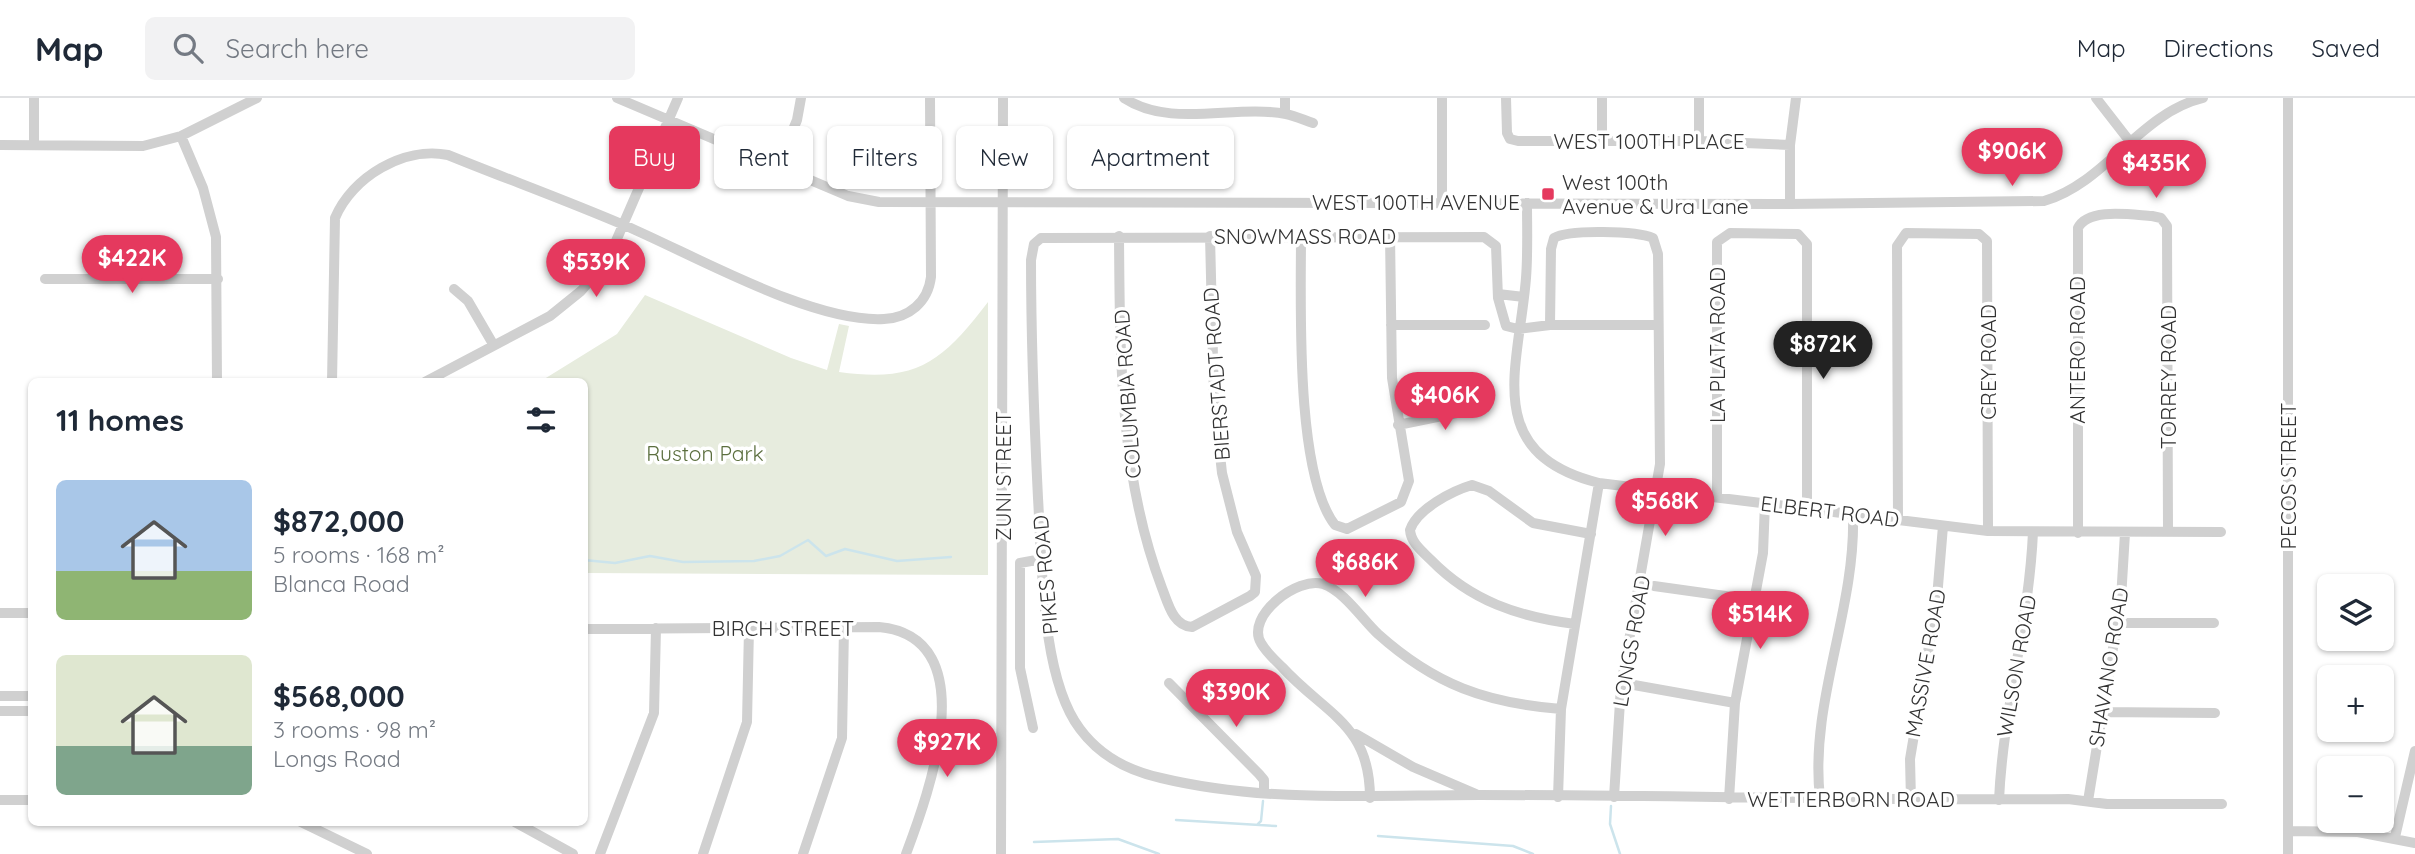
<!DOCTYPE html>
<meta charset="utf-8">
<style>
:root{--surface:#fff;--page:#f2f2f3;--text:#1f2937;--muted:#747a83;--line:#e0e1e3;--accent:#e5395e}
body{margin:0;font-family:Quicksand,sans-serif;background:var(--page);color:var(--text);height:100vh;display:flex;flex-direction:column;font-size:26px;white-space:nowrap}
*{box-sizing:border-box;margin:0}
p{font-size:23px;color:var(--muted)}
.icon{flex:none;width:38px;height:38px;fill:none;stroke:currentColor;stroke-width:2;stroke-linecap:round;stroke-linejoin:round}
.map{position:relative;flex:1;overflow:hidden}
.panel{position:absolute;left:28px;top:280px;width:560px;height:448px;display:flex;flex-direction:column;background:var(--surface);border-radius:10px;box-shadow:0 2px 5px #0004}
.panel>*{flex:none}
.guide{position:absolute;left:609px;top:28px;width:665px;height:63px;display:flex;gap:14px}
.controls{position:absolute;left:2317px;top:476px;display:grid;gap:14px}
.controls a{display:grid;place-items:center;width:77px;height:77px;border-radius:10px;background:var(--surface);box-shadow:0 2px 5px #0004;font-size:35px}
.price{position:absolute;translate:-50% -60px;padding:0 16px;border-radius:24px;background:var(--accent);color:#fff;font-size:23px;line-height:46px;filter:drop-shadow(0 2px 4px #0008)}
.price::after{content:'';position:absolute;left:50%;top:42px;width:21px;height:16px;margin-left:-10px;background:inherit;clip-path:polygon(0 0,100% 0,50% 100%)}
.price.active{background:#222;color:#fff}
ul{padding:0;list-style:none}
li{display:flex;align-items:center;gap:21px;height:175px;padding:0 28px}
li span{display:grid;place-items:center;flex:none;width:196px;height:140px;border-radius:10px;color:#555}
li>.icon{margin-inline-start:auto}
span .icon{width:84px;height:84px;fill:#fffc;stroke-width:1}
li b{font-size:30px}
h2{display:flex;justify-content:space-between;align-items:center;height:84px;padding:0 28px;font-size:30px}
.tag{padding:0 24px;border-radius:10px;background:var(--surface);box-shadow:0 2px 5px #0004;font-size:24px;line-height:63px}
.tag.active{background:var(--accent);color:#fff}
header{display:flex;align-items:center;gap:42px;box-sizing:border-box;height:98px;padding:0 35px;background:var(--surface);border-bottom:2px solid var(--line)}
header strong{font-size:33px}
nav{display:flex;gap:38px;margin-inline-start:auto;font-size:24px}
.search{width:490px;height:63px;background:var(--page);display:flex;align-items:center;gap:18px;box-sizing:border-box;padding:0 24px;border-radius:10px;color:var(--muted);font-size:26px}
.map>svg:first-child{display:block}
.green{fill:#e7ecde}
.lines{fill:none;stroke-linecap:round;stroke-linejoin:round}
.stream{stroke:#cce4ec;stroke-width:2.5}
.minor{stroke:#d0d0d0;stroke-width:10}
.poi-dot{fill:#e5395e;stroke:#fff;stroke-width:2.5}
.labels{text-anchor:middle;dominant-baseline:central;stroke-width:7;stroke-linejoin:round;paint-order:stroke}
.street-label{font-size:21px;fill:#333;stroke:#fff}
.poi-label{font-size:21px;fill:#333;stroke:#fff;text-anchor:start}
.park-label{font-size:21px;fill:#5c6f3f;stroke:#fff}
</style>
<header>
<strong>Map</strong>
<div class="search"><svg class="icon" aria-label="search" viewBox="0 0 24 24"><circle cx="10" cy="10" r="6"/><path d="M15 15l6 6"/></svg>Search here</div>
<nav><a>Map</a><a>Directions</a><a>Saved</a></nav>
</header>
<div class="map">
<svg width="2415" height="756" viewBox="0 0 2415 756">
<rect width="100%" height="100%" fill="#fff"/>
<path class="green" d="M645,197l146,63 36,12 12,-46 10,2 -10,46c78,11 103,-10 149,-70v273l-403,-2 -1,-191 -43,-1 76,-47z"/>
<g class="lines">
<path class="stream" d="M584,462l31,3 35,-7 33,6 71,-1 26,-5 28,-16 18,16 19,-7 52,12 54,-4
M1611,708l-1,18 10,30
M1176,722l100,6
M1258,726l3,-3 2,-20
M1378,738l135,10 20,8
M1034,744l84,-3 41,15"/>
<path class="minor" d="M617,0l231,98 31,6 911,2 254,-3c62,-18 96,-88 159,-103
M1124,0c47,31 110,6 162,16 9,2 18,6 27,9
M1285,0v16
M1506,0l1,35 3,6 8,2h181l91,4
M2096,0l35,45
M181,38l22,52 13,49 1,145
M1602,43v-43
M1699,43v-43
M0,47l143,1 38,-10 76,-38
M34,47v-47
M778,68l19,-46 4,-22
M1442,103v-103
M1527,105c0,25 1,50 -1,75 -7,89 -46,175 73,205l389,48 233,1
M1790,106v-59l6,-47
M1119,138c1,119 0,239 43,352 6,15 11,38 30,39l58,-31 5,-4 1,-16 -19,-44 -15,-59 -8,-74 -4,-163
M1301,138c0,67 -6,238 34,289l12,4 54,-27 8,-21 -17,-103 -2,-143
M45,181h173
M454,191l14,12 25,43
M1498,196l26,3
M1391,227h94
M1550,227l1,-76 3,-11c15,-9 83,-7 99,0l5,16 2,210 -39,222 -7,111
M1658,227h-108l-32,4 -12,-3 -8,-28 -2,-52 -12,-9 -443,1 -7,6 -3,16c0,79 3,158 7,238 4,64 3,180 42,231 20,27 49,42 81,49 104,25 213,17 319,17 196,0 392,6 588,4l39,5h115
M332,284l3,-164c17,-41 69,-72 113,-63 59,24 120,46 178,71 68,29 186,97 258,93 25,-1 44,-17 47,-42l-1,-179
M425,284l125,-66 31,-25 21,-24 14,-26 62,-143
M1398,327l88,-18
M1717,398v-254l13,-9 68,1 9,10v265
M1898,422l-1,-274 9,-13 73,1 8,7 1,290
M2078,435v-305c10,-21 55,-13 74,-12l9,2 6,8 1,306
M1654,488l100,14
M0,515h32
M2117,525h97
M1575,526c-56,-7 -104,-23 -144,-64 -9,-9 -20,-17 -21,-30 7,-21 42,-39 62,-45l17,6 44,32 58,11
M584,531l295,-2c107,10 50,166 27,227
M1169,585l90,91 5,6v13
M1634,587l101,18
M0,598h32
M0,613h32
M2100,614l115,1
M1033,630l-13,-60v-105l22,-4
M1356,636l57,33 63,27
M1558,699l3,-88 38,-226
M1370,700c0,-74 -44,-83 -88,-131 -7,-7 -16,-15 -21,-24 -16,-27 37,-67 62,-59 21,7 39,35 55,50 57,51 108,69 183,75
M1820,700c-11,-95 36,-188 33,-284
M1729,701l6,-96 28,-150 2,-50
M0,702h32
M1911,702l-1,-41 27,-161 6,-72
M1999,702c4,-90 30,-177 34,-268
M2088,703l33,-202 4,-66
M301,724l66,32
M515,724l58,32
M2288,733l70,1 57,11
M2395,739l20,-86
M600,756l54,-141 2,-85
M703,756l44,-132 2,-94
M803,756l39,-116 2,-111
M1001,756l2,-756
M2288,756v-756"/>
</g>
<rect class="poi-dot" x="1541" y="89" width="14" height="14" rx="3.5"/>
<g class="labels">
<g class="street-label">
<text x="1649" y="43">WEST 100TH PLACE</text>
<text x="1416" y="104">WEST 100TH AVENUE</text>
<text x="1305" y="138">SNOWMASS ROAD</text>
<text transform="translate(1717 247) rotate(-90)">LA PLATA ROAD</text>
<text transform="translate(2077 252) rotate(-90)">ANTERO ROAD</text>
<text transform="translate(1988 264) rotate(-90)">CREY ROAD</text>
<text transform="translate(1216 276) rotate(-94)">BIERSTADT ROAD</text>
<text transform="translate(2168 279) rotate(-90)">TORREY ROAD</text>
<text transform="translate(1127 296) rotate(-94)">COLUMBIA ROAD</text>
<text transform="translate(1003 378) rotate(-90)">ZUNI STREET</text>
<text transform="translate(2288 378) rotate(-90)">PECOS STREET</text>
<text transform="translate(1830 413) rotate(7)">ELBERT ROAD</text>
<text transform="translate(1045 477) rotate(-95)">PIKES ROAD</text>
<text x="783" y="530">BIRCH STREET</text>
<text transform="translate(1631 543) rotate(-80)">LONGS ROAD</text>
<text transform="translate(1925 565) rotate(-80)">MASSIVE ROAD</text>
<text transform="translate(2016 568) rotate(-80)">WILSON ROAD</text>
<text transform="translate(2108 569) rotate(-81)">SHAVANO ROAD</text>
<text x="1851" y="701">WETTERBORN ROAD</text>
</g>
<g class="poi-label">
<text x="1562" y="84">West 100th<tspan x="1562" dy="24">Avenue &amp; Ura Lane</tspan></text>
</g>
<g class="park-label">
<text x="705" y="355">Ruston Park</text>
</g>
</g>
</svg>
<div class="controls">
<a><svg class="icon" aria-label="layers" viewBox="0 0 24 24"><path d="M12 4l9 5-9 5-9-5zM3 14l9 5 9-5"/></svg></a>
<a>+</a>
<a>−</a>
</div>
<b class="price" style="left:2012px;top:90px">$906K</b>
<b class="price" style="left:2156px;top:102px">$435K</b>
<b class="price" style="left:132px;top:197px">$422K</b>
<b class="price" style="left:596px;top:201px">$539K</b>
<b class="price active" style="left:1823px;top:283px">$872K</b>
<b class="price" style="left:1445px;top:334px">$406K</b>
<b class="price" style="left:1665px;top:440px">$568K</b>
<b class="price" style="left:1365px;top:501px">$686K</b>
<b class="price" style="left:1760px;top:553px">$514K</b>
<b class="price" style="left:1236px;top:631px">$390K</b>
<b class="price" style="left:947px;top:681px">$927K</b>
<div class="guide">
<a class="tag active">Buy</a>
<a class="tag">Rent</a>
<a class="tag">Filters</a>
<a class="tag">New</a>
<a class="tag">Apartment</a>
</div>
<section class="panel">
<h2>11 homes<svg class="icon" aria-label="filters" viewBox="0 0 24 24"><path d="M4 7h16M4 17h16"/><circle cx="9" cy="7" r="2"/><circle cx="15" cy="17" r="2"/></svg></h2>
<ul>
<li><span style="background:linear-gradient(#a9c7e8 65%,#8fb573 0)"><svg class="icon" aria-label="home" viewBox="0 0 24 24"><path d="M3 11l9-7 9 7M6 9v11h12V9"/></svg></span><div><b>$872,000</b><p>5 rooms · 168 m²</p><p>Blanca Road</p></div></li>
<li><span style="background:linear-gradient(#dfe7d0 65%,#7fa58c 0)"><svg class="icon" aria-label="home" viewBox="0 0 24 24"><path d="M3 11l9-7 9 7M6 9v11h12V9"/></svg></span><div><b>$568,000</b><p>3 rooms · 98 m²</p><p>Longs Road</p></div></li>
</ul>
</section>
</div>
